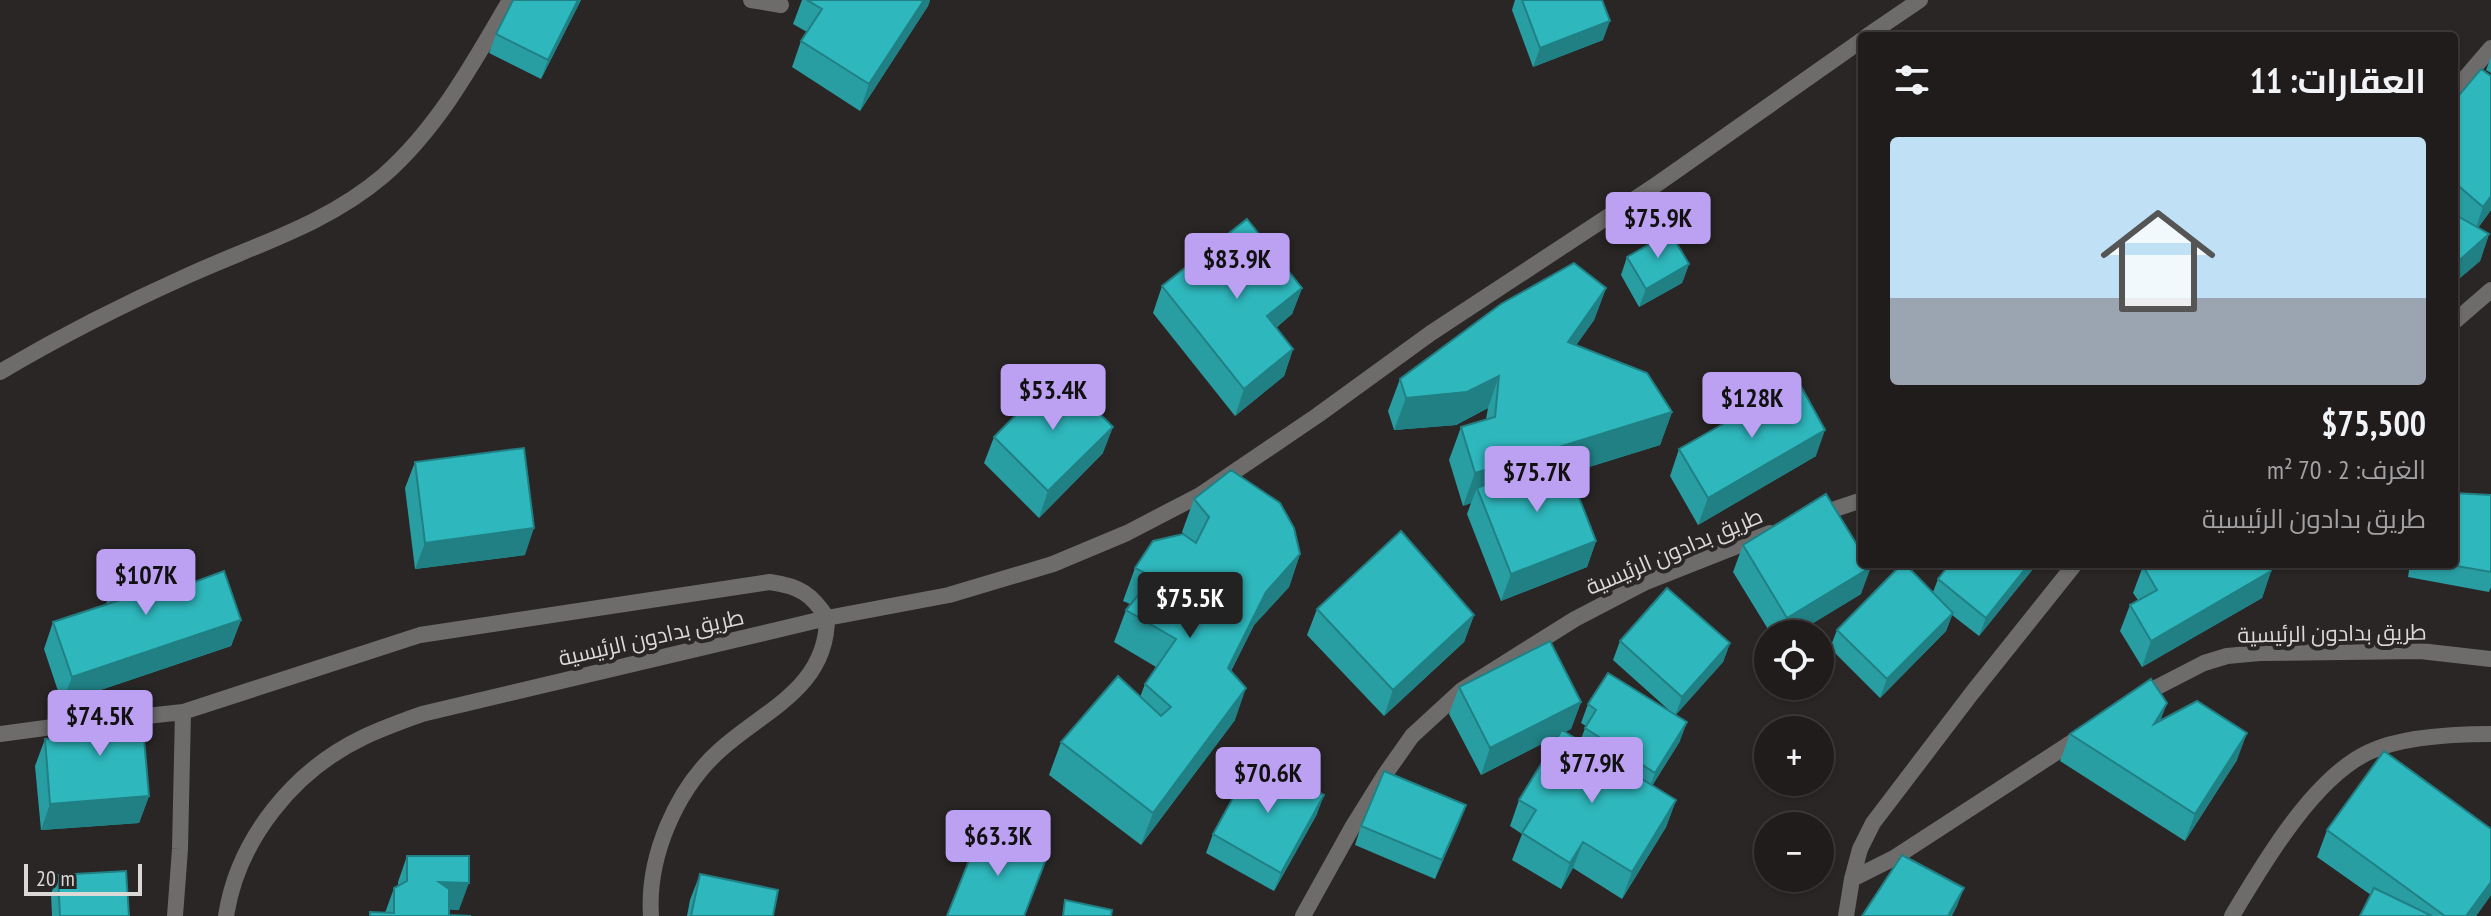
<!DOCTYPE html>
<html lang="ar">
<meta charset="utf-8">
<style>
:root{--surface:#201c1c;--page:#282525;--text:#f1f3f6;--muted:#a2a1a3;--line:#3d3a3b;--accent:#bca0f2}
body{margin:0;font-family:"PT Sans Narrow",Cairo,sans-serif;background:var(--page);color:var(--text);direction:rtl;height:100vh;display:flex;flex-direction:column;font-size:30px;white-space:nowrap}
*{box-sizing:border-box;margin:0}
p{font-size:26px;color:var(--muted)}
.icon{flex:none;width:44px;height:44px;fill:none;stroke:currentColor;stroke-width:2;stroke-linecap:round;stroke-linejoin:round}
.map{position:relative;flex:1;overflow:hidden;direction:ltr}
.panel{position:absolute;left:1858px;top:32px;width:600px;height:536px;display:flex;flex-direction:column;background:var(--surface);border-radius:8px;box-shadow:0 2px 6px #0004,0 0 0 2px var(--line);direction:rtl}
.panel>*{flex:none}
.buttons{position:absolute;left:1754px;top:620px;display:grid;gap:16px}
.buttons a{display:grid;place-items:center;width:80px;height:80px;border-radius:50%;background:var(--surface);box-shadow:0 2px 6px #0004,0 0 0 2px var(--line);font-size:40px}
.scale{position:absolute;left:24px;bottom:20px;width:118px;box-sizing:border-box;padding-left:8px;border:4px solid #dbd8d8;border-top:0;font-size:22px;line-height:28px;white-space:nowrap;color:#dbd8d8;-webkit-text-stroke:6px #2a2626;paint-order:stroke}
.price{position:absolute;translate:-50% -68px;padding:0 18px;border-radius:8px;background:var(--accent);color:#111;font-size:26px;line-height:52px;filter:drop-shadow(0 2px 4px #0008)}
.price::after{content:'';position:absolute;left:50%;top:48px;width:24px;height:18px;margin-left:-12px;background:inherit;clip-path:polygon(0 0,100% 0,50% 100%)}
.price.selected{background:#222;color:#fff}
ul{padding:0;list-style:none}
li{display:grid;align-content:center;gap:16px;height:424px;padding:0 32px}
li+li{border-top:2px solid var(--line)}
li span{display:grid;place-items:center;height:248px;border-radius:8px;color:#555}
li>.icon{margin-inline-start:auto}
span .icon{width:144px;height:144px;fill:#fffc;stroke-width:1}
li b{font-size:34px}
h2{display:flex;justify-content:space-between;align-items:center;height:96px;padding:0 32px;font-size:34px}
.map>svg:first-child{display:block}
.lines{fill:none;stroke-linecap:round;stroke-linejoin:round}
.service{stroke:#6e6c6b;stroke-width:16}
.minor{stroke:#6e6c6b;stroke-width:16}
.wall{fill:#289da2}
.shaded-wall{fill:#208084}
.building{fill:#2eb7bc;stroke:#208084;stroke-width:2}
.labels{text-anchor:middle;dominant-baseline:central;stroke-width:8;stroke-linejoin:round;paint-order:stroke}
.street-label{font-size:22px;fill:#dbd8d8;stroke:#2a2626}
</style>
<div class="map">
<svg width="2491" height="916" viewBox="0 0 2491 916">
<rect width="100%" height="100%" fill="#2a2626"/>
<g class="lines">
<path class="service" d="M751,0l30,5"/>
<path class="minor" d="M1867,36l53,-36
M2454,91l37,-43
M2454,322l37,-32
M0,372c61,-36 124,-68 189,-97 66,-30 138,-51 194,-99 55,-48 91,-114 127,-176
M1814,516l48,-16
M2138,697l66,-34 23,-7 33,-3 160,-2 71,8
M120,719l63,-7 237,-77 350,-53c29,4 42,12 57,36
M0,734l97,-13
M1852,879l8,-30 13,-26 99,-130 103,-129
M175,916l5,-67 3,-137
M226,916c12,-77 68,-146 138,-179 19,-9 39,-16 58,-23l405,-96 122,-23 104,-31 74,-31 73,-38 118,-80 113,-82 222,-146 209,-147
M651,916c-4,-59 25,-126 68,-165 43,-40 108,-62 108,-133
M1303,916l50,-90 33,-53 26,-37 50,-46 113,-71 71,-37 124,-49
M1846,916l6,-37 42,-21 189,-123
M2232,916c31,-52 81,-138 137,-164 34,-16 85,-18 122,-18"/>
</g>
<path class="wall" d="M513,0h68l-40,79 -52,-26 7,-19z
M802,0h128l-2,6 -68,105 -68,-44 9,-26 6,-9 -14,-8z
M1515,0h87l1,40 -70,27 -21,-57z
M2491,57v16l-5,-3z
M2454,101l37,109 -13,18 11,6 -9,27 -26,22z
M1627,257l62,7 -7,19 -43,24 -18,-32z
M1162,286l140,2 -10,26 -16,14 17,21 -9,27 -49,40 -82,-103z
M1606,288l-12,32 -18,25 96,67 -12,33 -90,28 26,68 -9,26 -86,34 -34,-87 4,-11 -8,3 -14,-46 12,-33 25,-8 2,-11 -32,17 -62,5 -6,-19 12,-32z
M994,437l109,16 -64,65 -55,-55z
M1679,449l137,7 -118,69 -28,-49z
M415,462l110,93 -110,14 -10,-81z
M2491,495v92l-2,5 -81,-15 2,-13h44z
M1194,499l106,55 -11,33 -35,38 -23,46 4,49 -94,125 -92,-70 12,-33 79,-45 5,-13 11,-17 -42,-25 12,-32 4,-6 -7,-3 12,-33 52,-31 -5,-5z
M1743,545l118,49 -66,40h-24l-38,-62z
M1950,564h87l-58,72 -27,-21 -6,16 -66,67 -50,-50 7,-18 96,-38 5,-13z
M2143,566l128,5 -9,27 -120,69 -22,-36 10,-26 8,-5 -5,-7z
M115,577l66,10 60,33 -10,26 -169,57 -18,-54 9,-27 53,-18z
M1317,609l157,6 -10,27 -80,74 -77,-81z
M1620,641l110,2 -7,19 -48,53 5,26 -28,45 24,14 -10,27 -44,72 -49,-31 -12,21 -49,-29 10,-26 -12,-8 9,-26 40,-65 -78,40 -32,-61 10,-27 122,15 -10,27 -6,3 15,9 6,-15 -5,-3 7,-19 83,8 -58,-52z
M80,709l69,87 -10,27 -98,7 -6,-64 10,-27 25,-2z
M2160,721l77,39 -52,81 -125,-80 10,-27z
M1466,805l-31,74 -80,-34 6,-19z
M1317,814l-43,77 -68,-38 7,-19z
M2491,829v66l-15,21h-116l11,-21 -54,-38 10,-27z
M407,856l52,54 -10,-1v6l22,1h-102l1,-4 15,1 9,-25 4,-2v-4z
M700,874l73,42h-86l3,-16z
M58,875l71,41h-77l-1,-22z"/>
<path class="shaded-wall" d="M578,0h3l-40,79 7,-19z
M924,0h6l-2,6 -68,105 9,-27z
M1610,21l-7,19 -70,27 7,-19z
M2491,196v14l-17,23 9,-26z
M2489,234l-9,27 -26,22v-18z
M1689,264l-7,19 -43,24 7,-18z
M1302,288l-10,26 -35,29 10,-27z
M1606,288l-12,32 -38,54 12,-32z
M1293,349l-9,27 -49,40 9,-27z
M1499,376l-11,32 -32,17 -62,5 12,-32z
M1672,412l-12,33 -178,55 -5,-12 -6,15 -8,3 12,-33z
M1113,427l-10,26 -64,65 9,-27z
M1825,430l-9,26 -118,69 10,-27z
M534,528l-9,27 -110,14 10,-26z
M1596,541l-9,26 -86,34 10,-27z
M1300,554l-11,33 -35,38 -38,76 12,-33 38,-76z
M2029,564h8l-58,72 7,-18z
M1871,567l-10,27 -66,40h-13l5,-16z
M2271,571l-9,27 -120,69 9,-26z
M1953,613l-7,18 -66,67 7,-19z
M1474,615l-10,27 -80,74 9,-26z
M241,620l-10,26 -169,57 10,-26z
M1730,643l-7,19 -48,54 7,-19z
M1246,688l-11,32 -94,125 12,-32z
M1581,702l-10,27 -90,46 9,-27z
M2167,703l-10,27 -3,-6z
M1687,722l-7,19 -32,51 7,-19z
M2247,733l-10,27 -52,81 10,-27z
M1324,795l-7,19 -43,77 7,-18z
M149,796l-10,27 -98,7 9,-26z
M1676,800l-10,27 -44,72 10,-27z
M1466,805l-7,19 -24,55 7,-19z
M1583,842l-10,26 -12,21 9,-26z
M439,882l30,1 -10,27 -30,-1z
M2491,882v13l-15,21h-10z
M1964,888l-7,18 -5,10h-4z"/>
<path class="building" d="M513,0h65l-30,60 -52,-26z
M807,0h117l-55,84 -68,-43 21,-32z
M1522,0h80l8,21 -70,27z
M2481,69l10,7v120l-8,11 -29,-25v-81z
M2454,214l35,20 -35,31z
M1247,219l55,69 -35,28 26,33 -49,40 -82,-103z
M1670,232l19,32 -43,25 -19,-32z
M1574,263l32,25 -38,54 79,31 25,39 -197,61 -14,-46 34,-10 4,-41 -32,16 -61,6 -6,-19 101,-75z
M1058,372l55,55 -65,64 -54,-54z
M1798,381l27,49 -117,68 -29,-49z
M524,448l10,80 -109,15 -10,-81z
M1562,454l34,87 -85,33 -34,-86z
M1231,470l49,33 14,25 6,26 -34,38 -38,76 18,20 -93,125 -92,-71 57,-66 43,40 10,-9 -26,-23 31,-45 -50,-29 27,-33 -18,-9 18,-27 30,-7 13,9 13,-26 -15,-18z
M2454,493l37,2v77l-46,-8h9z
M1826,494l36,59v11h7l2,3 -84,51 -44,-73z
M1401,531l73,84 -81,75 -76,-81z
M171,558l10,29 43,-16 17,49 -169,57 -19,-55 70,-23 -8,-22z
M1902,564h3l48,49 -66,66 -50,-49z
M1950,564h79l-43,54 -48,-39z
M2147,564h120l4,7 -120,70 -21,-36 27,-15 -14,-24z
M1667,588l63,55 -48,54 -62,-56z
M1550,641l31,61 -91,46 -31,-61z
M1608,673l79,49 -32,51 -70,-45 11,-18 -8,-6z
M2151,679l16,24 -13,21 43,-23 50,32 -52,81 -125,-80z
M141,704l8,92 -99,8 -5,-65 37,-3 -2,-27z
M1562,730l114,70 -44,72 -49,-30 -13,21 -48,-30 14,-23 -17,-10z
M2384,751l107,78v53l-25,34h-21l-118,-86z
M1255,758l69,37 -43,78 -68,-39z
M1384,771l82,34 -24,55 -81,-34z
M982,828l66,26 -24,62h-77z
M1902,855l62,33 -16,28h-86z
M407,856h62v27l-30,-1 10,7v26l22,1h-101v-4l24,1v-25l13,-7z
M126,871l3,45h-69l-2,-41z
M700,874l78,16 -5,26h-82z
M2374,888l58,28h-72z
M1065,900l47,10 -1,6h-48z"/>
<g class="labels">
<g class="street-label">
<text transform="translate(1674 551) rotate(-23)">طريق بدادون الرئيسية</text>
<text transform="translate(2332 633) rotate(-1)">طريق بدادون الرئيسية</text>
<text transform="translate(651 637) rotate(-13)">طريق بدادون الرئيسية</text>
</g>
</g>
</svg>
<div class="buttons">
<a><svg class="icon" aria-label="locate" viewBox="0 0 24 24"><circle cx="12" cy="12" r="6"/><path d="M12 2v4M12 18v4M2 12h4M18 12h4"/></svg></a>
<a>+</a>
<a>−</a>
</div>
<div class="scale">20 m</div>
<b class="price" style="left:1658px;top:260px">$75.9K</b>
<b class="price" style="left:1237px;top:301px">$83.9K</b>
<b class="price" style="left:1053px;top:432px">$53.4K</b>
<b class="price" style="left:1752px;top:440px">$128K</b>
<b class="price" style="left:1537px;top:514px">$75.7K</b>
<b class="price" style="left:146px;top:617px">$107K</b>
<b class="price selected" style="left:1190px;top:640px">$75.5K</b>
<b class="price" style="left:100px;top:758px">$74.5K</b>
<b class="price" style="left:1592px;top:805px">$77.9K</b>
<b class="price" style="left:1268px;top:815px">$70.6K</b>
<b class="price" style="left:998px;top:878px">$63.3K</b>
<section class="panel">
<h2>العقارات: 11<svg class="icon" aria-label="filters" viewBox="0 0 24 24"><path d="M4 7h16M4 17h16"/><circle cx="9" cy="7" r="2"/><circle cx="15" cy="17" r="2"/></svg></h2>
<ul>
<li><span style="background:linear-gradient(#bfe0f5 65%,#9aa5b1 0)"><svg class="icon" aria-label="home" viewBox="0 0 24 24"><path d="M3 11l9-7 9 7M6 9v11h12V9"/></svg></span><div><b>$75,500</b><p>الغرف: 2 · 70 m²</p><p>طريق بدادون الرئيسية</p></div></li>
</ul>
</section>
</div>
